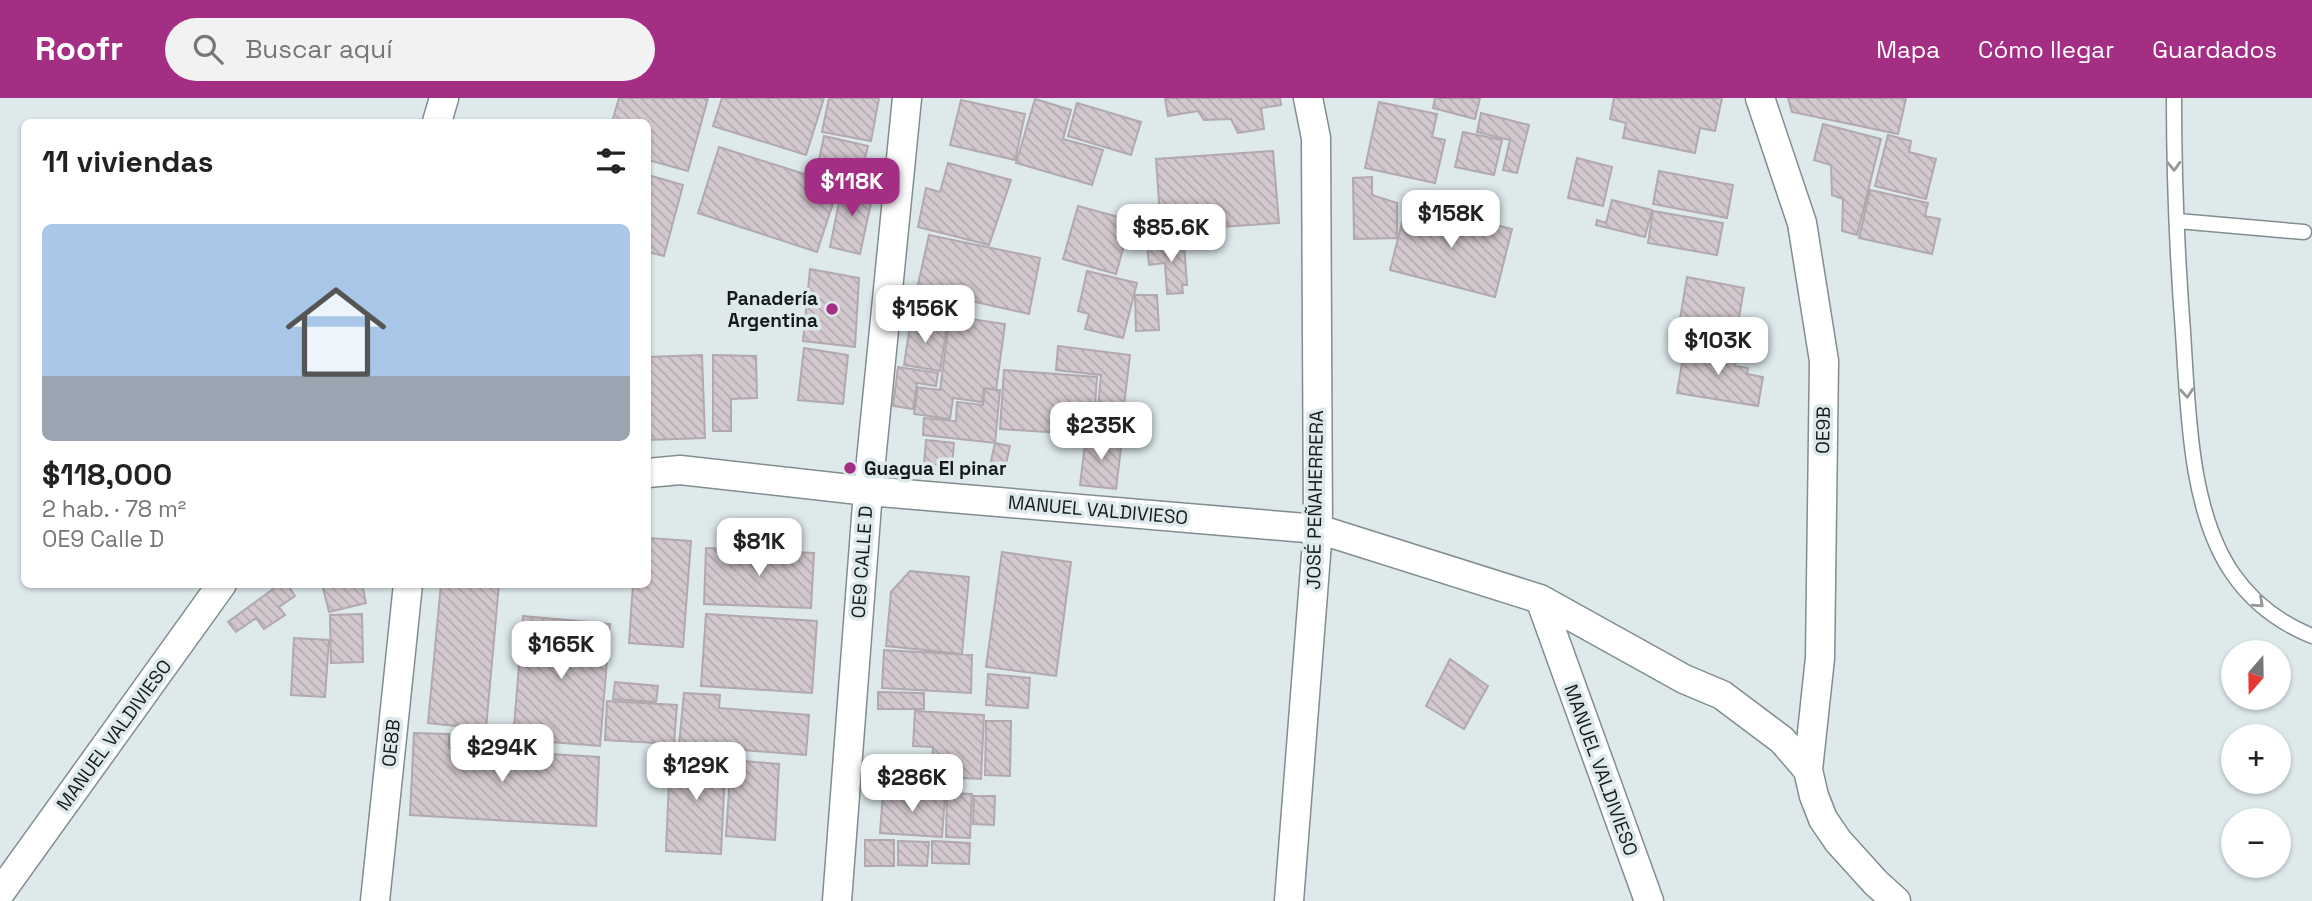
<!DOCTYPE html>
<html lang="es">
<meta charset="utf-8">
<style>
:root{--surface:#fff;--page:#f2f2f2;--text:#222;--muted:#767676;--accent:#a52e85}
body{margin:0;font-family:"Space Grotesk",sans-serif;background:var(--page);color:var(--text);height:100vh;display:flex;flex-direction:column;font-size:26px;white-space:nowrap}
*{box-sizing:border-box;margin:0}
p{font-size:23px;color:var(--muted)}
.icon{flex:none;width:38px;height:38px;fill:none;stroke:currentColor;stroke-width:2;stroke-linecap:round;stroke-linejoin:round}
.map{position:relative;flex:1;overflow:hidden}
.drawer{position:absolute;left:21px;top:21px;width:630px;height:469px;display:flex;flex-direction:column;background:var(--surface);border-radius:10px;box-shadow:0 2px 5px #0004}
.drawer>*{flex:none}
.needle{width:46px;rotate:200deg}
.controls{position:absolute;left:2221px;top:542px;display:grid;gap:14px}
.controls a{display:grid;place-items:center;width:70px;height:70px;border-radius:50%;background:var(--surface);box-shadow:0 2px 5px #0004;font-size:35px}
.price{position:absolute;translate:-50% -60px;padding:0 16px;border-radius:14px;background:#fff;color:#222;font-size:23px;line-height:46px;filter:drop-shadow(0 2px 4px #0008)}
.price::after{content:'';position:absolute;left:50%;top:42px;width:21px;height:16px;margin-left:-10px;background:inherit;clip-path:polygon(0 0,100% 0,50% 100%)}
.price.current{background:var(--accent);color:#fff}
ul{padding:0;list-style:none}
li{display:grid;align-content:center;gap:14px;height:371px;padding:0 21px}
li span{display:grid;place-items:center;height:217px;border-radius:10px;color:#555}
li>.icon{margin-inline-start:auto}
span .icon{width:126px;height:126px;fill:#fffc;stroke-width:1}
li b{font-size:30px}
h2{display:flex;justify-content:space-between;align-items:center;height:84px;padding:0 21px;font-size:30px}
header{display:flex;align-items:center;gap:42px;box-sizing:border-box;height:98px;padding:0 35px;background:var(--accent);color:#fff}
header strong{font-size:33px}
nav{display:flex;gap:38px;margin-inline-start:auto;font-size:24px}
.search{width:490px;height:63px;background:var(--page);display:flex;align-items:center;gap:18px;box-sizing:border-box;padding:0 24px;border-radius:38px;color:var(--muted);font-size:26px}
.map>svg:first-child{display:block}
.building{fill:url(#building-back-hatch);stroke:#b2a9ae;stroke-width:2}
.lines{fill:none;stroke-linecap:round;stroke-linejoin:round}
.service-casing{stroke:#828d8f;stroke-width:17}
.minor-casing{stroke:#828d8f;stroke-width:31}
.service{stroke:#fff;stroke-width:14}
.minor{stroke:#fff;stroke-width:28}
.oneway{stroke:#969898}
.poi-dot{fill:#a52e85;stroke:#dde9eb;stroke-width:2.5}
.labels{text-anchor:middle;dominant-baseline:central;stroke-width:7;stroke-linejoin:round;paint-order:stroke}
.poi-label{font-size:19px;font-weight:bold;fill:#161a1b;stroke:#dde9eb;text-anchor:end}
.street-label{font-size:19px;fill:#161a1b;stroke:#dde9eb}
</style>
<header>
<strong>Roofr</strong>
<div class="search"><svg class="icon" aria-label="search" viewBox="0 0 24 24"><circle cx="10" cy="10" r="6"/><path d="M15 15l6 6"/></svg>Buscar aquí</div>
<nav><a>Mapa</a><a>Cómo llegar</a><a>Guardados</a></nav>
</header>
<div class="map">
<svg width="2312" height="803" viewBox="0 0 2312 803">
<defs>
<pattern id="building-back-hatch" width="6" height="6" patternUnits="userSpaceOnUse" patternTransform="scale(1.75)"><rect width="6" height="6" fill="#d2c8ce"/><path d="M-1 5l2 2M0 0l6 6M5-1l2 2" fill="none" stroke="#b4abb0"/></pattern>
</defs>
<rect width="100%" height="100%" fill="#dde9eb"/>
<path class="building" d="M619,0h89l-20,73 -40,-11v-38h-36z
M722,0h102l-18,57 -93,-29z
M829,0h50l-8,43 -49,-9z
M1165,0h115l1,7 -20,3 3,21 -26,4 -7,-14 -27,1 -6,-9 -30,5z
M1435,0h45l-5,21 -42,-11z
M1614,0h108l-7,33 -15,-3 -5,25 -72,-15 3,-15 -16,-4z
M1788,0h118l-8,36 -106,-22z
M1035,1l36,11 -8,29 40,11 -11,35 -76,-22z
M961,2l64,14 -10,46 -65,-15z
M1379,4l58,12 -5,23 13,3 -10,43 -70,-15z
M1077,5l64,19 -10,33 -63,-19z
M1481,15l48,12 -12,48 -14,-3 7,-30 -33,-8z
M1823,26l58,15 -24,96 -15,-4 1,-32 -11,-4 -1,-30 -17,-5z
M1463,34l39,8 -8,35 -39,-8z
M1888,37l23,6 -2,11 27,7 -10,40 -51,-13z
M824,38l44,10 -8,33 -43,-10z
M719,49l120,38 -22,67 -119,-39z
M1273,53l6,72 -118,8 -5,-72z
M1577,60l35,9 -9,39 -35,-8z
M948,65l63,17 -22,65 -71,-18 8,-39 14,4z
M1659,73l74,14 -6,33 -74,-14z
M648,77l35,10 -19,71 -16,-4z
M1372,79v18l25,8v35l-43,1 -1,-61z
M843,85l31,6 -14,65 -30,-7z
M1870,92l58,13 -3,13 15,3 -8,35 -73,-16z
M1612,102l40,10 -7,27 -49,-12 1,-5 9,3z
M1407,105l105,26 -17,68 -105,-27z
M1078,108l44,12 -4,11 10,2 -12,43 -53,-15z
M1653,113l70,12 -6,32 -69,-12z
M929,137l111,23 -11,56 -112,-25z
M1184,145l3,42h-5l1,8 -16,1 -2,-31 -16,2 -2,-20z
M810,171l49,9 -4,69 -52,-6z
M1087,173l50,12 -14,55 -38,-9 4,-15 -11,-3z
M1687,179l57,11 -10,59 -57,-10z
M920,196l28,5 -4,24 -27,-5z
M1135,197h22l2,35 -23,1z
M950,218l55,8 -9,66 -12,-2 -2,14 -29,-4 -3,21 -36,-5 4,-27 22,3z
M911,221l36,6 -7,46 -36,-6z
M1685,247l53,8 -3,13 13,2 -1,6 16,3 -5,29 -81,-13z
M1058,248l72,9 -9,76 -25,-3 5,-53 -45,-5z
M804,250l44,7 -5,49 -45,-4z
M702,257l3,83 -57,2v-83z
M713,257l43,1 1,42 -26,1v32h-18z
M898,269l40,6 -2,13 -19,-3 -4,26 -20,-3z
M1004,272l93,7 -4,58 -93,-6z
M985,290l15,2 -5,53 -72,-8 1,-17 32,3 1,-19 26,3z
M1086,338l36,4 -6,49 -36,-4z
M926,342l28,3 -2,23 -28,-2z
M995,345l15,3 -6,27 -15,-3z
M648,440l43,3 -8,106 -54,-4 4,-59h15z
M706,450l108,5 -3,55 -107,-4z
M1002,454l69,10 -15,114 -70,-9z
M910,473l59,6 -7,77 -76,-8 5,-54z
M280,486h7l8,12 -16,11 6,8 -21,14 -8,-11 -20,14 -8,-10z
M322,486h40l4,19 -37,9z
M441,486h58l-13,145 -58,-6z
M362,516l1,48 -32,1 -1,-48z
M706,516l111,7 -5,72 -111,-7z
M523,518l87,8 -10,122 -87,-7z
M294,540l35,2 -4,57 -34,-2z
M884,552l88,5 -1,38 -89,-5z
M1450,561l38,27 -24,43 -38,-23z
M988,576l42,4 -2,30 -42,-3z
M615,584l43,4 -2,16 -43,-3z
M878,594l46,1v16h-46z
M684,595l36,2 -1,13 90,7 -3,40 -127,-10z
M607,603l70,4 -3,39 -69,-4z
M915,613l69,4 -3,64 -35,-2v-9h-14l1,-21 -20,-1z
M986,623h25l-1,55 -25,-1z
M414,635l35,1v14l150,9 -3,69 -186,-11z
M698,650l28,1 -5,105 -55,-3 4,-95 23,1z
M731,662l48,4 -4,76 -49,-4z
M888,672l57,5 -2,15 -56,-6z
M883,694l62,4 -3,41 -62,-4z
M947,695l25,1 -2,44 -24,-1z
M974,698h21l-1,29 -21,-1z
M865,742h29v26h-29z
M898,743l31,1 -2,24 -29,-1z
M932,743l38,2 -1,21 -37,-1z"/>
<g class="lines">
<defs>
<path id="service" d="M2174,0c0,78 3,156 9,234 5,75 6,179 50,242 20,29 47,49 79,62
M2178,123l126,11"/>
<path id="minor" d="M1760,0l42,125 22,138 -4,297 -12,112 6,26 9,23 15,22 38,42 20,18
M437,24l7,-24
M648,375l32,-3 188,21 450,38 222,70 144,80 38,16 60,45 26,30
M1540,501l109,302
M0,795l222,-309
M375,803l33,-317
M837,803l31,-410 39,-393
M1289,803l29,-372 -2,-391 -8,-40"/>
</defs>
<use href="#service" class="service-casing"/>
<use href="#minor" class="minor-casing"/>
<use href="#service" class="service"/>
<use href="#minor" class="minor"/>
</g>
<defs><path id="oneway-chevron" d="M-2-3.5L2.5 0L-2 3.5" fill="none" stroke-width="1.6" stroke-linecap="round" stroke-linejoin="round" transform="scale(1.75)"/></defs>
<g class="oneway">
<use href="#oneway-chevron" transform="translate(2174 68) rotate(88)"/>
<use href="#oneway-chevron" transform="translate(2187 295) rotate(85)"/>
<use href="#oneway-chevron" transform="translate(2259 505) rotate(42)"/>
</g>
<g class="poi-dot">
<circle cx="832" cy="211" r="7"/>
<circle cx="850" cy="370" r="7"/>
</g>
<g class="labels">
<g class="poi-label">
<text x="818" y="200">Panadería<tspan x="818" dy="22">Argentina</tspan></text>
<text x="864" y="370" text-anchor="start">Guagua El pinar</text>
</g>
<g class="street-label">
<text transform="translate(1823 332) rotate(-89)">OE9B</text>
<text transform="translate(1315 402) rotate(-89)">JOSÉ PEÑAHERRERA</text>
<text transform="translate(1098 412) rotate(5)">MANUEL VALDIVIESO</text>
<text transform="translate(862 464) rotate(-86)">OE9 CALLE D</text>
<text transform="translate(114 637) rotate(-54)">MANUEL VALDIVIESO</text>
<text transform="translate(391 645) rotate(-84)">OE8B</text>
<text transform="translate(1601 672) rotate(70)">MANUEL VALDIVIESO</text>
</g>
</g>
</svg>
<div class="controls">
<a><svg class="needle" viewBox="-14 -14 28 28"><path d="M0-13l5 13h-10z" fill="#e53935"/><path d="M0 13l5-13h-10z" fill="#767676"/></svg></a>
<a>+</a>
<a>−</a>
</div>
<b class="price current" style="left:852px;top:120px">$118K</b>
<b class="price" style="left:1451px;top:152px">$158K</b>
<b class="price" style="left:1171px;top:166px">$85.6K</b>
<b class="price" style="left:925px;top:247px">$156K</b>
<b class="price" style="left:1718px;top:279px">$103K</b>
<b class="price" style="left:1101px;top:364px">$235K</b>
<b class="price" style="left:759px;top:480px">$81K</b>
<b class="price" style="left:561px;top:583px">$165K</b>
<b class="price" style="left:502px;top:686px">$294K</b>
<b class="price" style="left:696px;top:704px">$129K</b>
<b class="price" style="left:912px;top:716px">$286K</b>
<section class="drawer">
<h2>11 viviendas<svg class="icon" aria-label="filters" viewBox="0 0 24 24"><path d="M4 7h16M4 17h16"/><circle cx="9" cy="7" r="2"/><circle cx="15" cy="17" r="2"/></svg></h2>
<ul>
<li><span style="background:linear-gradient(#a9c7e8 70%,#9aa5b1 0)"><svg class="icon" aria-label="home" viewBox="0 0 24 24"><path d="M3 11l9-7 9 7M6 9v11h12V9"/></svg></span><div><b>$118,000</b><p>2 hab. · 78 m²</p><p>OE9 Calle D</p></div></li>
</ul>
</section>
</div>
